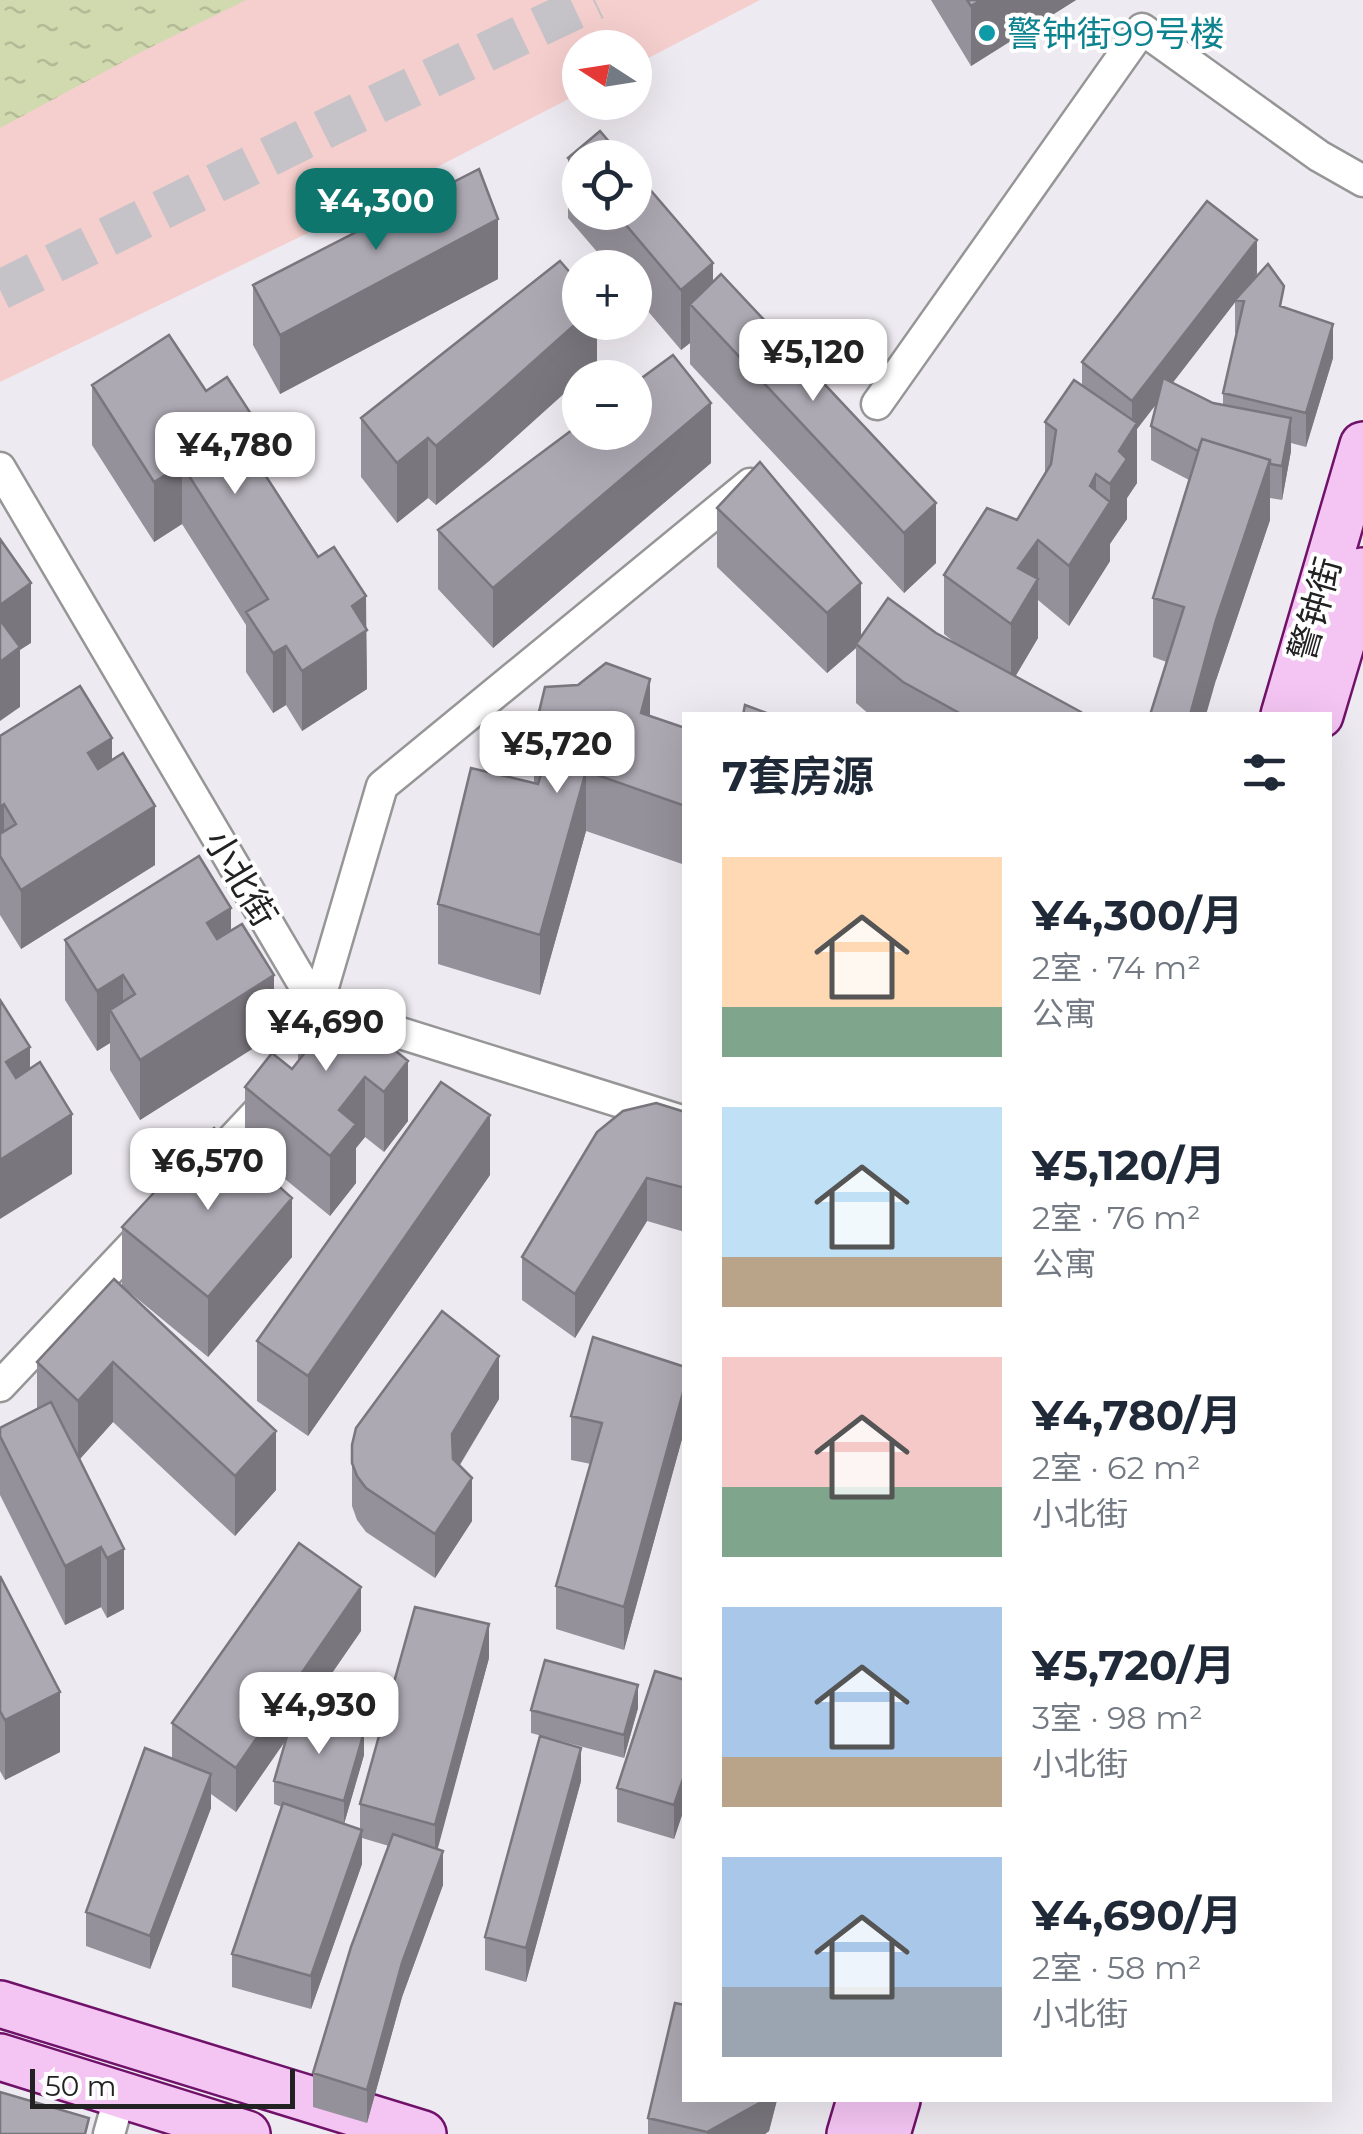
<!DOCTYPE html>
<html lang="zh">
<meta charset="utf-8">
<style>
:root{--surface:#fff;--page:#f2f2f3;--text:#1f2937;--muted:#747a83;--accent:#0f766e}
body{margin:0;font-family:Montserrat,"Noto Sans SC",sans-serif;background:var(--page);color:var(--text);height:100vh;display:flex;flex-direction:column;font-size:38px;white-space:nowrap}
*{box-sizing:border-box;margin:0}
p{font-size:32px;color:var(--muted)}
.icon{flex:none;width:55px;height:55px;fill:none;stroke:currentColor;stroke-width:2;stroke-linecap:round;stroke-linejoin:round}
.map{position:relative;flex:1;overflow:hidden}
.drawer{position:absolute;left:682px;top:712px;width:650px;height:1390px;display:flex;flex-direction:column;background:var(--surface);border-radius:0px;box-shadow:0 10px 40px #0002}
.drawer>*{flex:none}
.needle{width:65px;rotate:282deg}
.fabs{position:absolute;left:562px;top:30px;display:grid;gap:20px}
.fabs a{display:grid;place-items:center;width:90px;height:90px;border-radius:50%;background:var(--surface);box-shadow:0 10px 40px #0002;font-size:50px}
.scale{position:absolute;left:30px;bottom:25px;width:265px;box-sizing:border-box;padding-left:10px;border:5px solid #222;border-top:0;font-size:28px;line-height:35px;white-space:nowrap;color:#222;-webkit-text-stroke:8px #fff;paint-order:stroke}
.price{position:absolute;translate:-50% -85px;padding:0 22px;border-radius:20px;background:#fff;color:#222;font-size:32px;line-height:65px;filter:drop-shadow(0 2px 5px #0008)}
.price::after{content:'';position:absolute;left:50%;top:60px;width:30px;height:22px;margin-left:-15px;background:inherit;clip-path:polygon(0 0,100% 0,50% 100%)}
.price.active{background:var(--accent);color:#fff}
ul{padding:0;list-style:none}
li{display:flex;align-items:center;gap:30px;height:250px;padding:0 40px}
li span{display:grid;place-items:center;flex:none;width:280px;height:200px;border-radius:0px;color:#555}
li>.icon{margin-inline-start:auto}
span .icon{width:120px;height:120px;fill:#fffc;stroke-width:1}
li b{font-size:42px}
h2{display:flex;justify-content:space-between;align-items:center;height:120px;padding:0 40px;font-size:42px}
.map>svg:first-child{display:block}
.park{fill:#f5cfcd}
.water{fill:url(#water-ripples)}
.lines{fill:none;stroke-linecap:round;stroke-linejoin:round}
.tertiary-tunnel{stroke:#c5c2c8;stroke-width:40;stroke-dasharray:40 20;stroke-linecap:butt}
.minor-casing{stroke:#969696;stroke-width:35}
.secondary-casing{stroke:#701269;stroke-width:50}
.minor{stroke:#fff;stroke-width:30}
.secondary{stroke:#f4c5f3;stroke-width:45}
.wall{fill:#95919a;fill-rule:evenodd}
.shaded-wall{fill:#79767d}
.building{fill:#ada9b3;stroke:#79767d;stroke-width:2.5}
.culture-dot{fill:#0f9aa8;stroke:#fff;stroke-width:4}
.labels{text-anchor:middle;dominant-baseline:central;stroke-width:8;stroke-linejoin:round;paint-order:stroke}
.culture-label{font-size:35px;fill:#0d838f;stroke:#fff;text-anchor:start}
.street-label{font-size:35px;fill:#222;stroke:#fff}
</style>
<div class="map">
<svg width="1363" height="2134" viewBox="0 0 1363 2134">
<defs>
<pattern id="water-ripples" width="26" height="14" patternUnits="userSpaceOnUse" patternTransform="scale(2.5)"><rect width="26" height="14" fill="#d1d9af"/><path d="M2 4q2-2 4 0t4 0M15 11q2-2 4 0t4 0" fill="none" stroke="#b3ba96"/></pattern>
</defs>
<rect width="100%" height="100%" fill="#eeeaf1"/>
<path class="park" d="M0,0h760l-125,65v-17h-55v45l-239,124 -341,165z"/>
<path class="water" d="M0,0h246l-105,52 -141,76z"/>
<g class="lines">
<path class="tertiary-tunnel" d="M0,290l341,-169 254,-121"/>
<defs>
<path id="minor" d="M877,404l265,-375 177,127 44,25
M0,468l317,539 368,115
M308,1038l74,-252 368,-302
M201,1173l71,-76
M0,1386l149,-158
M109,2134l11,-39"/>
<path id="secondary" d="M1284,715l79,-270
M1320,715l43,-144
M0,2004l423,130
M0,2057l247,77
M850,2134l10,-34
M887,2134l10,-34"/>
</defs>
<use href="#minor" class="minor-casing"/>
<use href="#secondary" class="secondary-casing"/>
<use href="#minor" class="minor"/>
<use href="#secondary" class="secondary"/>
</g>
<path class="wall" d="M931,0h145l-105,66z
M568,158h12v54h55l78,70 223,281 -32,30 -214,-229v-21l-9,7 -46,-54v-28h-24l-43,-50z
M1257,274l-12,16 39,17 49,51 -27,89 -15,-4v8l-9,49 -12,-2v22l-54,160 -63,-23v-59l36,-118 -38,-20v-34l5,-22 -19,25v54l-10,15v21l-17,24v18l-41,65 -31,-26v38l-23,38 66,39h-211l-14,-12v-55l-29,25 -110,-106v-59l144,128 75,-3 23,13 -15,-12v-59l73,-55 28,-47v-51l37,-36v-24zM1235,302v31l2,1 -14,59v12l-10,-2 -41,-20z
M498,279l-218,115 -27,-49v-60z
M597,322v42l-108,97 -53,44 -8,-7 -31,25 -36,-46v-59z
M92,385l114,6 54,75 106,162 1,61 -65,42 -16,-26 -13,8 -27,-41v-47l-64,-101 -28,18 -62,-97z
M711,463l-218,185 -55,-59v-59z
M650,717l35,11v137l-99,-34 -46,164 -102,-31v-60l96,-121v-50z
M0,736l112,25 43,104 -134,84 -21,-34z
M231,931l43,104 -134,85 -30,-50v-27l-13,8 -32,-51v-60z
M325,993l83,128 -24,31 -19,-15 -9,11v35l-26,33 -85,-70v-59l47,-18 6,-8v-34z
M685,1112v120l-38,-11 -72,117 -53,-38v-43z
M490,1175l-182,261 -51,-35v-60z
M122,1227l170,30 -84,100 -86,-71z
M114,1279l162,211 -41,46 -122,-114 -33,37 44,150 -17,9 -6,-11 -36,18 -65,-130v-67l37,-19v-47z
M685,1367v61l-61,222 -68,-21v-43l35,-122 -20,-4v-44z
M499,1399l-39,66 12,56 -37,57 -69,-46 -9,-12 -5,-14v-61z
M0,1576l60,176 -55,28 -5,-9z
M361,1631l-58,84 61,40 -20,69 16,5v-25l129,-146 -52,191 6,36 -41,112 -35,126 -54,-16v-34l76,-227 -27,-8v26l-51,145 -79,-22v-33l50,-147 -8,-3v-23l12,-41 -50,72 -25,-18v14l-61,161 -64,-23v-34l86,-153v-36z
M685,1680v126l-11,33 -57,-17v-34z
M638,1708l-14,50 -93,-25v-23z
M581,1781l-55,201 -41,-12v-33z
M685,2100h92l-8,31 -4,3h-117v-16z"/>
<path class="shaded-wall" d="M981,0h95l-105,66v-60z
M498,219v60l-218,115v-59z
M1257,240v34l-120,155v54l-10,15v21l-17,25v-60l9,-33 13,-21v-29z
M713,263v60l-23,-19v39l-9,7v-60z
M580,320v2h17v42l-15,14h-2v1l-91,82 -53,44v-59z
M1333,324v34l-27,89v-34z
M711,403v60l-218,185v-60z
M1291,418v33l-9,49v-34z
M260,428v59l-18,-48z
M428,438v60l-31,25v-60z
M1270,460v60l-54,160 -10,35h-16l26,-95z
M182,465v59l-28,18v-60z
M1096,474v49l14,-21v59l-41,65v-60l21,-80z
M936,503v60l-32,30v-60z
M1038,540v98l-27,46v-60l7,-56z
M31,583v60l-11,7v57l-20,14v-116z
M861,583v60l-5,1v4l-29,25v-60z
M366,596l1,93 -65,42v-60l50,-65z
M286,646v59l-13,8v-60z
M650,679v60l-9,-26z
M112,738v60l-24,-45z
M586,771v60l-46,164v-60z
M4,804v58l-4,-6v-49z
M155,806v59l-134,84v-59z
M231,908v60l-24,-45z
M123,975v57l-13,-22v33l-13,8v-60z
M274,975v60l-134,85v-60z
M30,1047v59l-24,-44z
M408,1061v60l-24,31v-60z
M365,1077v60l-9,11v35l-26,33v-60l9,-46z
M72,1114v60l-72,45v-59z
M490,1115v60l-182,261v-60z
M647,1178v43l-72,117v-44z
M292,1198v59l-84,100v-60z
M499,1356v43l-47,78v-43z
M113,1362v60l-35,39v-60z
M685,1385v43l-61,222v-43z
M276,1431v59l-41,46v-60z
M472,1478v43l-37,57v-44z
M101,1547v60l-36,18v-59z
M124,1549v60l-17,9v-60z
M361,1587v44l-125,181v-44z
M489,1624v34l-54,201v-34z
M638,1685v23l-14,50v-23z
M60,1692v60l-55,28v-60z
M364,1732v23l-20,69v-23z
M581,1748v33l-55,201v-34z
M685,1773v33l-11,33v-34z
M211,1774v34l-61,161v-33z
M362,1830v34l-51,145v-33z
M443,1851v34l-41,112 -35,126v-33l35,-127z
M765,2100h12l-8,31 -4,3h-58v-2z"/>
<path class="building" d="M967,0h14l-10,6z
M600,131l23,27h-43v14l-12,-14z
M479,169l19,50 -218,116 -27,-50z
M635,172l78,91 -32,27 -66,-78h20z
M1207,201l50,39 -125,161 -50,-39z
M560,261l20,23v36l-91,81 -53,45 -8,-8 -31,25 -36,-45z
M1268,264l16,22 -4,20 53,18 -27,89 -83,-20 21,-92 -9,-1z
M721,274l215,229 -32,30 -214,-229z
M169,335l37,56 21,-14 33,51 -18,11 76,118 16,-10 32,49 -14,10 15,24 -65,41 -16,-25 -13,7 -27,-41 22,-13 -86,-134 -28,17 -62,-97z
M673,355l38,48 -218,185 -55,-58 142,-106v8h55v-49z
M1163,378l50,25 78,15 -9,48 -12,-2v-4l-68,-21 -4,12 -47,-25z
M1074,380l63,43 -18,28 8,8 -17,25 -14,-10 -6,12 20,16 -41,64 -31,-26 -20,28 20,11 -27,45 -67,-49 43,-67 30,12 34,-56 5,-34 -11,-8z
M1202,439l68,21 -54,160 -26,95h-40l34,-108 -31,-9z
M760,462l101,121 -34,30 -110,-105z
M0,539l31,44 -31,22z
M888,598l48,35 145,79 -1,3h-117l-60,-33 -47,-38z
M0,620l20,27 -20,15z
M606,663l44,16 -9,34 44,15v78l-99,-35 -46,164 -102,-31 33,-136 67,16 14,-45 -18,-6 11,-46 33,-2z
M80,686l32,52 -24,15 10,16 25,-16 32,53 -134,84 -21,-34v-22l16,-10 -12,-20 -4,3v-71z
M745,705l27,10h-29z
M199,856l32,52 -24,15 10,16 25,-15 32,51 -134,85 -30,-50 25,-16 -12,-19 -26,16 -32,-51z
M325,993l83,68 -24,31 -19,-15 -26,33 17,14 -26,32 -85,-69 27,-34 20,16 23,-29 -17,-13z
M0,1000l30,47 -24,15 10,16 24,-16 32,52 -72,46z
M441,1082l49,33 -182,261 -51,-35z
M656,1103l29,9v76l-38,-10 -72,116 -53,-37 75,-125 26,-21z
M214,1128l78,70 -84,99 -86,-70z
M114,1279l162,152 -41,45 -122,-114 -35,39 -41,-39z
M442,1311l57,45 -47,78 1,25 19,19 -37,56 -69,-46 -9,-12 -5,-13v-18l4,-17z
M593,1337l92,30v18l-61,222 -68,-21 46,-163 -31,-7z
M51,1402l73,147 -17,9 -6,-11 -36,19 -65,-130v-8z
M299,1543l62,44 -125,181 -64,-45z
M0,1576l60,116 -55,28 -5,-9z
M415,1607l74,17 -54,201 -75,-21z
M545,1660l93,25 -14,50 -93,-25z
M655,1671l30,9v93l-11,32 -57,-17z
M294,1712l70,20 -20,69 -70,-20z
M540,1736l41,12 -55,200 -41,-11z
M145,1748l66,26 -61,162 -64,-24z
M283,1803l79,27 -51,146 -79,-22z
M393,1834l50,17 -41,112 -35,127 -54,-17 38,-126z
M675,2003l10,2v95h80l-58,32 -59,-14z
M0,2092l89,26 -4,16h-85z"/>
<circle class="culture-dot" cx="987" cy="33" r="10"/>
<g class="labels">
<g class="culture-label">
<text x="1007" y="33">警钟街99号楼</text>
</g>
<g class="street-label">
<text transform="translate(1315 609) rotate(-74)">警钟街</text>
<text transform="translate(241 878) rotate(59)">小北街</text>
</g>
</g>
</svg>
<div class="fabs">
<a><svg class="needle" viewBox="-14 -14 28 28"><path d="M0-13l5 13h-10z" fill="#e53935"/><path d="M0 13l5-13h-10z" fill="#747a83"/></svg></a>
<a><svg class="icon" aria-label="locate" viewBox="0 0 24 24"><circle cx="12" cy="12" r="6"/><path d="M12 2v4M12 18v4M2 12h4M18 12h4"/></svg></a>
<a>+</a>
<a>−</a>
</div>
<div class="scale">50 m</div>
<b class="price active" style="left:376px;top:253px">¥4,300</b>
<b class="price" style="left:813px;top:404px">¥5,120</b>
<b class="price" style="left:235px;top:497px">¥4,780</b>
<b class="price" style="left:557px;top:796px">¥5,720</b>
<b class="price" style="left:326px;top:1074px">¥4,690</b>
<b class="price" style="left:208px;top:1213px">¥6,570</b>
<b class="price" style="left:319px;top:1757px">¥4,930</b>
<section class="drawer">
<h2>7套房源<svg class="icon" aria-label="filters" viewBox="0 0 24 24"><path d="M4 7h16M4 17h16"/><circle cx="9" cy="7" r="2"/><circle cx="15" cy="17" r="2"/></svg></h2>
<ul>
<li><span style="background:linear-gradient(#ffd9b3 75%,#7fa58c 0)"><svg class="icon" aria-label="home" viewBox="0 0 24 24"><path d="M3 11l9-7 9 7M6 9v11h12V9"/></svg></span><div><b>¥4,300/月</b><p>2室 · 74 m²</p><p>公寓</p></div></li>
<li><span style="background:linear-gradient(#bfe0f5 75%,#b9a48a 0)"><svg class="icon" aria-label="home" viewBox="0 0 24 24"><path d="M3 11l9-7 9 7M6 9v11h12V9"/></svg></span><div><b>¥5,120/月</b><p>2室 · 76 m²</p><p>公寓</p></div></li>
<li><span style="background:linear-gradient(#f6c9c9 65%,#7fa58c 0)"><svg class="icon" aria-label="home" viewBox="0 0 24 24"><path d="M3 11l9-7 9 7M6 9v11h12V9"/></svg></span><div><b>¥4,780/月</b><p>2室 · 62 m²</p><p>小北街</p></div></li>
<li><span style="background:linear-gradient(#a9c7e8 75%,#b9a48a 0)"><svg class="icon" aria-label="home" viewBox="0 0 24 24"><path d="M3 11l9-7 9 7M6 9v11h12V9"/></svg></span><div><b>¥5,720/月</b><p>3室 · 98 m²</p><p>小北街</p></div></li>
<li><span style="background:linear-gradient(#a9c7e8 65%,#9aa5b1 0)"><svg class="icon" aria-label="home" viewBox="0 0 24 24"><path d="M3 11l9-7 9 7M6 9v11h12V9"/></svg></span><div><b>¥4,690/月</b><p>2室 · 58 m²</p><p>小北街</p></div></li>
</ul>
</section>
</div>
